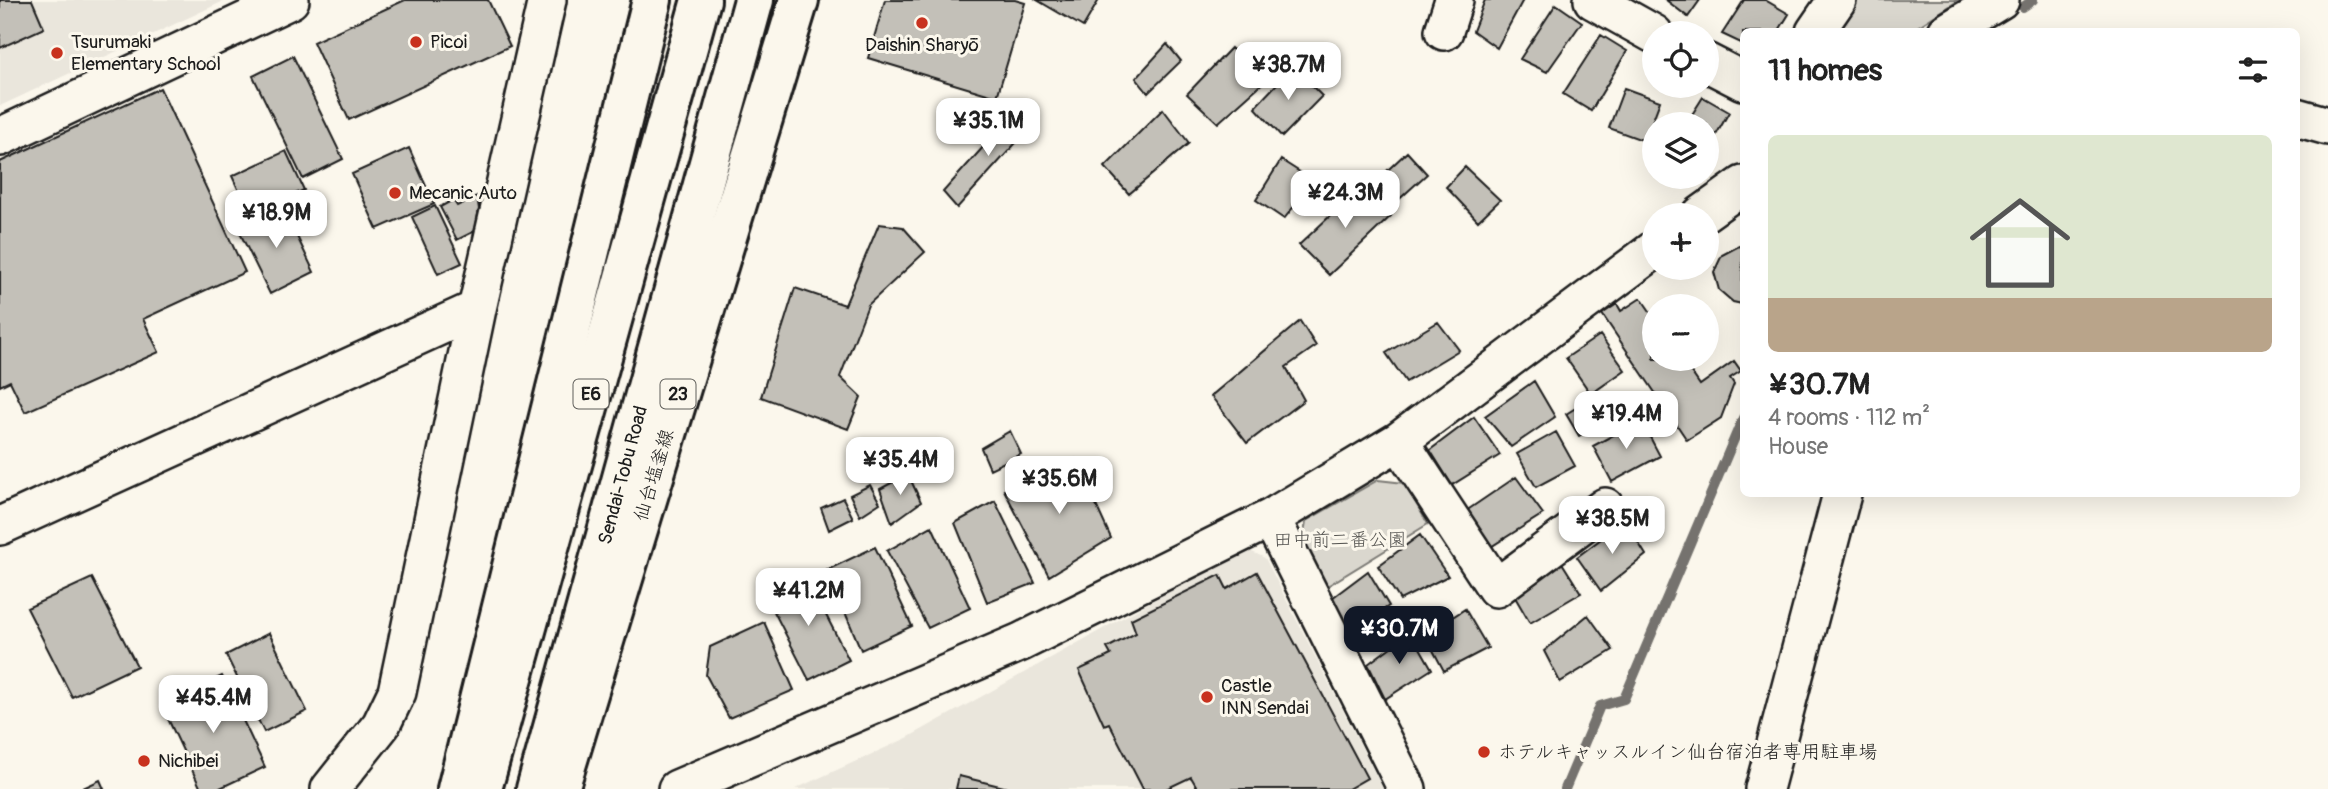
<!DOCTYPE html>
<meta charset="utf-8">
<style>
:root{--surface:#fff;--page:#f6f6f6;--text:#222;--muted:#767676;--line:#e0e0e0;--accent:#111827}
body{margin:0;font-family:Pangolin,"Klee One",sans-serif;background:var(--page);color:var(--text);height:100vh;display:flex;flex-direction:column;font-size:26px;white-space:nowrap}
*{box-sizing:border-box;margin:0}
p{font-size:23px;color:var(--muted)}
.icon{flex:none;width:38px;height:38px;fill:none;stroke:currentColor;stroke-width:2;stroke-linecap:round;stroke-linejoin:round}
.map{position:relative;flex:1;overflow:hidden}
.drawer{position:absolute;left:1740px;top:28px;width:560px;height:469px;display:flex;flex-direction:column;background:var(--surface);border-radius:10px;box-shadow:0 7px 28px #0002}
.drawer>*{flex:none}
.buttons{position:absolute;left:1642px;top:21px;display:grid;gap:14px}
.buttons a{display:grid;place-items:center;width:77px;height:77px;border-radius:50%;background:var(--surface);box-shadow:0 7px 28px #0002;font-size:35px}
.price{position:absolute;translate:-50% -60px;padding:0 16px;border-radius:14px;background:#fff;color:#222;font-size:23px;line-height:46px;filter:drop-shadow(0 2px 4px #0008)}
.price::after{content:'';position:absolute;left:50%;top:42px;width:21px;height:16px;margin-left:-10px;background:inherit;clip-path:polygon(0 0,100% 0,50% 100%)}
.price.selected{background:var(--accent);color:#fff}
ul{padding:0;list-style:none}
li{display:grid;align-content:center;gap:14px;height:371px;padding:0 28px}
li+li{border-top:2px solid var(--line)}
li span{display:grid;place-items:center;height:217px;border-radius:10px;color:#555}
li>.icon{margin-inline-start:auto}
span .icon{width:126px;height:126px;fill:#fffc;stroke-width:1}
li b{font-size:30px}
h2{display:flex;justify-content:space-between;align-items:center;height:84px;padding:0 28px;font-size:30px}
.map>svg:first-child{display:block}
.built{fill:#eae6dc}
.green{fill:#dad7ce;stroke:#7b7a75;stroke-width:2}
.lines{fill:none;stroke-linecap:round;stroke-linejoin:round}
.stream{stroke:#74726e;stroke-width:10}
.building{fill:#c3c0b8;stroke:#1c1c1c;stroke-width:2}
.minor-casing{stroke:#1c1c1c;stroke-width:42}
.major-casing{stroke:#1c1c1c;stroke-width:44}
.highway-casing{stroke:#1c1c1c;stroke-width:44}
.minor{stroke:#fbf7ec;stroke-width:37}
.major{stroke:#fbf7ec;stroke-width:38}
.highway{stroke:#fbf7ec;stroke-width:38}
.poi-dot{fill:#c8321e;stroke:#fbf7ec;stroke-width:2.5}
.labels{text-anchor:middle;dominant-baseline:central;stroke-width:6;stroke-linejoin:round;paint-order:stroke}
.shield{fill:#fbf7ec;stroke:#5f5e5a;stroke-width:2}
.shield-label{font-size:18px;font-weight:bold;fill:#1c1c1c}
.poi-label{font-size:19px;fill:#1c1c1c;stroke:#fbf7ec;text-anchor:start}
.street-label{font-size:19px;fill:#1c1c1c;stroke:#fbf7ec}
.park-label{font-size:19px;fill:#555451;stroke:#fbf7ec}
</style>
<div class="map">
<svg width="2328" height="789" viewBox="0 0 2328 789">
<rect width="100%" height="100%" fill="#fbf7ec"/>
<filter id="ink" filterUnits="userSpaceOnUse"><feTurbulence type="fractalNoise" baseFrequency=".0143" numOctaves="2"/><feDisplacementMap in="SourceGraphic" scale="14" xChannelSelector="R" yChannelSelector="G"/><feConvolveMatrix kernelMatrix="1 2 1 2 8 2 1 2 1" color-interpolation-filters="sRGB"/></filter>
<g filter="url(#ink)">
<path class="built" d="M0,0h226l-226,106z
M1246,549l19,9 118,231h-588l112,-51z"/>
<path class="green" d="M1845,0h114l-48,31 -87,1z
M1378,480l26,3 24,41 -104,64 -22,-42 4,-25z"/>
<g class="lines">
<path class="stream" d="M2023,7l10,-7
M1565,789l35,-83 24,-7 119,-281"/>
</g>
<path class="building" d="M0,0h32l12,28 -44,20z
M405,0h83l22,46 -161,74 -36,-78z
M885,0h130l10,3 -28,94 -129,-39z
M1037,0h62l-16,27z
M1485,0h38l-26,48 -24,-17z
M1666,0h34l-12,17z
M1744,0h21l24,14 -11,18h-35v12l-21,-10z
M1556,4l26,18 -35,50 -27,-13z
M1601,35l26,16 -36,60 -28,-17z
M1167,44l14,17 -33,32 -12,-15z
M1231,48l36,31 -49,44 -31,-29z
M293,56l50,103 -40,20 -50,-103z
M1293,67l29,29 -40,41 -27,-30z
M160,88l85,184 -102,47 16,33 -134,60 -15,-31 -10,5v-224z
M1624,88l36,13 -15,40 -36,-13z
M1703,97l26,15 -23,41v-29h-20z
M1018,108l16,15 -77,85 -14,-16z
M1163,109l26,34 -60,51 -24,-27z
M409,148l25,56 -57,25 -25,-55z
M286,151l18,39 -54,25 -18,-39z
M1407,152l20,22 -32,29 -20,-21z
M1281,160l33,21 -30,38 -28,-19z
M1465,167l35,33 -22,21 -32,-34z
M1363,185l28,31 -62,59 -30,-30z
M477,196l2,13 -4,22 -18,9 -17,-33 13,-7 4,6z
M435,206l27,57 -24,11 -26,-57z
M283,207l31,65 -44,22 -32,-65z
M879,224l24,3 22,25 -57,53 -28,72 21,20 -13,32 -87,-32 34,-109 50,17z
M1739,246h4l-1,58 -9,-2 -14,-12 -5,-18 8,-17z
M1641,298l13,19v42h28l18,26 34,-24 7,10 -11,7 4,6 -13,34 -34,22 -85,-126 15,-10 4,7z
M1300,321l16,25 -30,21 18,33 -57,43 -36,-47z
M1438,322l21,28 -53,32 -20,-29z
M1600,335l25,35 -34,24 -25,-36z
M1534,381l21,36 -44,30 -26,-31z
M1590,399l16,22 -27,15 -13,-22z
M1474,417l26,38 -48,30 -22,-35z
M1641,420l19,36 -48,26 -19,-36z
M1010,431l11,23 -31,15 -9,-21z
M1556,432l19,34 -39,21 -19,-33z
M1075,459l36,79 -62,38 -45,-86z
M908,474l13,28 -29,21 -12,-34z
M1516,477l27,37 -54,34 -23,-37z
M870,485l10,18 -20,13 -10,-21z
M843,498l10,20 -24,12 -8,-22z
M995,501l40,82 -48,19 -32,-79z
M1625,521l21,34 -45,36 -24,-34z
M932,526l38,82 -42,20 -41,-77z
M1420,535l28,41 -48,24 -22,-34z
M875,547l37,79 -51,24 -34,-80z
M1559,558l22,35 -51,30 -18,-31z
M1368,571l21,35 -44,28 -17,-33z
M1257,572l110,206 -19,11h-150l-7,-12 -25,12h-23l-34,-66 -5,2 -25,-55 32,-15 -4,-7 29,-15 -5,-14 89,-44 7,14z
M806,576l43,84 -40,20 -42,-82z
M92,578l45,88 -65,31 -45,-89z
M1465,609l23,39 -44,23 -19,-36z
M1588,615l25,35 -53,32 -16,-31z
M764,622l30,68 -65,28 -23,-43 4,-28z
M1411,632l21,37 -47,30 -17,-35z
M269,633l38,78 -43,21 -38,-77z
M222,676l43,91 -47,22h-17l-40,-85z
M959,776l53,13h-56z
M100,780l4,9h-23z"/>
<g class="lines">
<defs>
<path id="minor" d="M1593,0l61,34
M1444,31l10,-31
M1815,32l22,-32
M1947,32l53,-32
M1706,62l37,19
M2296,117l32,9
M0,137l290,-137
M1701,215l42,-30
M1399,441l97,147 109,-81
M1271,518l136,271
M0,526l477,-217
M330,789l51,-64 16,-33 80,-383 70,-309
M677,789l344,-147 250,-124 128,-77 255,-191
M1764,789l78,-295"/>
<path id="major" d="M457,789l195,-789
M559,789l240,-789"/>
<path id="highway" d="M482,789l219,-789
M536,789l218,-789"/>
</defs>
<use href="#minor" class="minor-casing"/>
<use href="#major" class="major-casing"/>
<use href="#highway" class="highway-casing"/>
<use href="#minor" class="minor"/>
<use href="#major" class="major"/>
<use href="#highway" class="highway"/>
</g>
</g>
<g class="poi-dot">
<circle cx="922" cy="23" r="7"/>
<circle cx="416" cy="42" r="7"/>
<circle cx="57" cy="53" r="7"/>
<circle cx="395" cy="193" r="7"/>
<circle cx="1207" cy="697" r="7"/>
<circle cx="1484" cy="752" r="7"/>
<circle cx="144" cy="761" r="7"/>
</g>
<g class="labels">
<g class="shield">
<rect x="573.5" y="379.5" width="35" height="29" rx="5"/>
<rect x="660.5" y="379.5" width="35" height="29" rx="5"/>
</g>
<g class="shield-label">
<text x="591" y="394">E6</text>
<text x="678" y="394">23</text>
</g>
<g class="poi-label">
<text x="71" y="42">Tsurumaki<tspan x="71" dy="22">Elementary School</tspan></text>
<text x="430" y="42">Picoi</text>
<text x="922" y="45" text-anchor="middle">Daishin Sharyō</text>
<text x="409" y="193">Mecanic Auto</text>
<text x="1221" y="686">Castle<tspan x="1221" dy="22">INN Sendai</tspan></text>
<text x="1498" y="752">ホテルキャッスルイン仙台宿泊者専用駐車場</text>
<text x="158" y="761">Nichibei</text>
</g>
<g class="street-label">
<text transform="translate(623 475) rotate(-75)">Sendai-Tobu Road</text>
<text transform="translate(654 475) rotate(-73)">仙台塩釜線</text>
</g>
<g class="park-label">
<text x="1340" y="540">田中前二番公園</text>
</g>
</g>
</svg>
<div class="buttons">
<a><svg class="icon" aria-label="locate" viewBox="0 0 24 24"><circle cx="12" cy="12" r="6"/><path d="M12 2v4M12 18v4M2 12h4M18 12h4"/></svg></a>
<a><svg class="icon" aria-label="layers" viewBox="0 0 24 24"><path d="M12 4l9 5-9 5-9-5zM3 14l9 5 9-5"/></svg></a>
<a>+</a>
<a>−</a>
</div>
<b class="price" style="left:1288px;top:102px">¥38.7M</b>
<b class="price" style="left:988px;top:158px">¥35.1M</b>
<b class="price" style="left:1345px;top:230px">¥24.3M</b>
<b class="price" style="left:276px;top:250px">¥18.9M</b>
<b class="price" style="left:1626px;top:451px">¥19.4M</b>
<b class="price" style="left:900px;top:497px">¥35.4M</b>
<b class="price" style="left:1059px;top:516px">¥35.6M</b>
<b class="price" style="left:1612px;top:556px">¥38.5M</b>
<b class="price" style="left:808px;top:628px">¥41.2M</b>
<b class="price selected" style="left:1399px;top:666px">¥30.7M</b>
<b class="price" style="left:213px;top:735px">¥45.4M</b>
<section class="drawer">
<h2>11 homes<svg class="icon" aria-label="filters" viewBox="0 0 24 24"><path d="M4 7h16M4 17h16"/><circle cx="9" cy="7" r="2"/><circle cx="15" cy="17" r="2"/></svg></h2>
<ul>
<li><span style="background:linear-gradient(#dfe7d0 75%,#b9a48a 0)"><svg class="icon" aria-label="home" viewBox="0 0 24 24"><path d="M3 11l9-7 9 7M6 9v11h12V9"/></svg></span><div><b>¥30.7M</b><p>4 rooms · 112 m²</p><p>House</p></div></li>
</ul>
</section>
</div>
